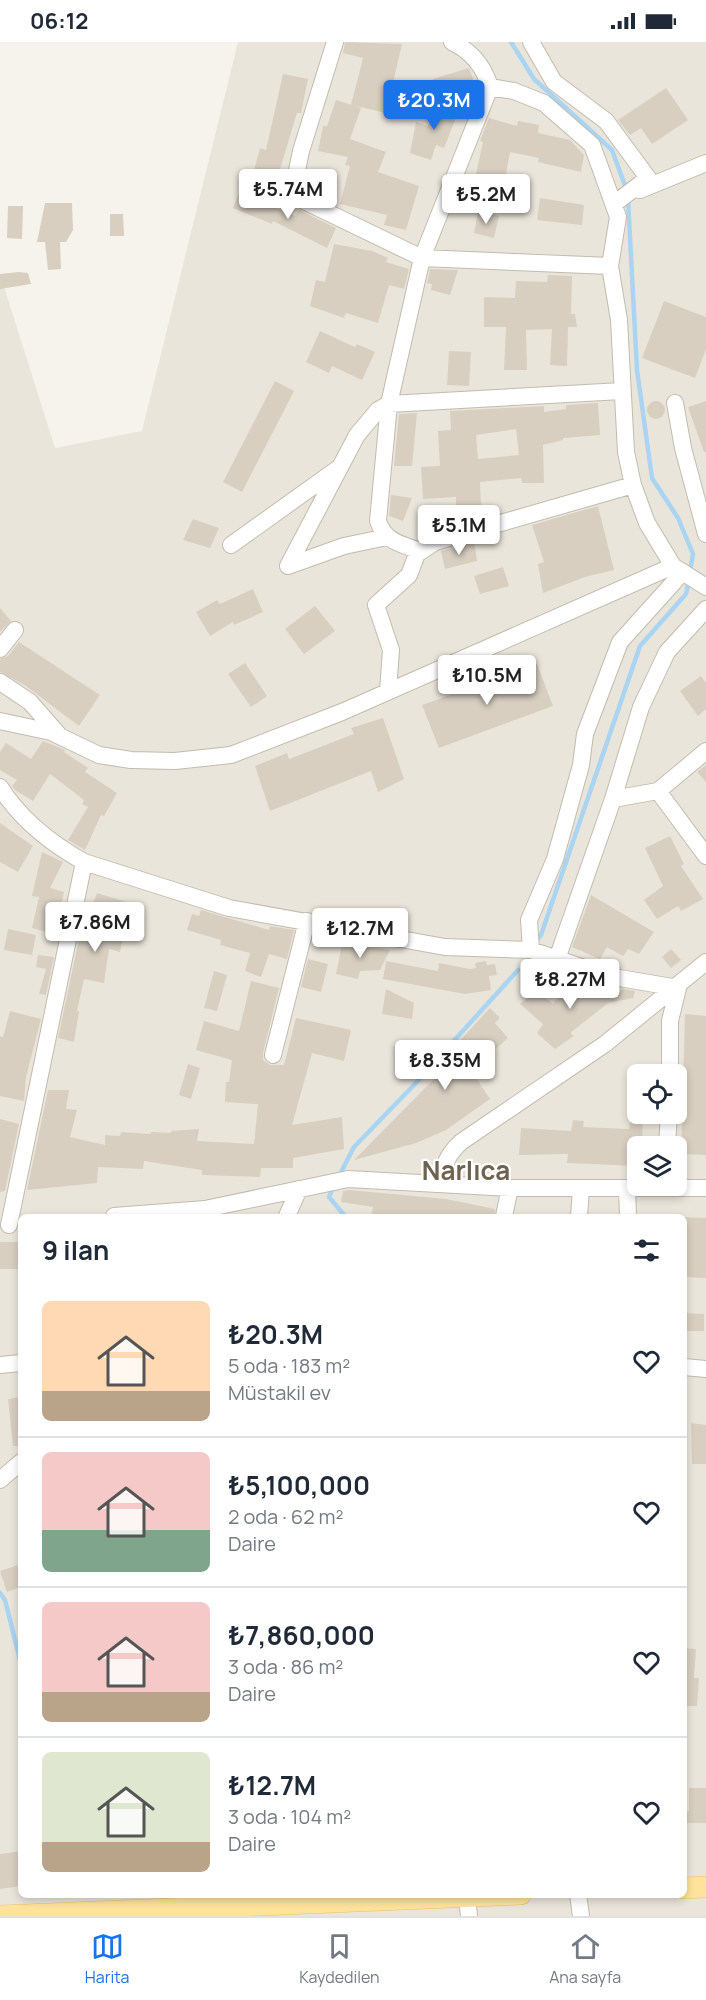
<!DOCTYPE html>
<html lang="tr">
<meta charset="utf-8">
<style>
:root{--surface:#fff;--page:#f2f2f3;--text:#1f2937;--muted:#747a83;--line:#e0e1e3;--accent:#1a73e8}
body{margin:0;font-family:Manrope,sans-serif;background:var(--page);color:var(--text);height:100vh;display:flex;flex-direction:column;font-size:22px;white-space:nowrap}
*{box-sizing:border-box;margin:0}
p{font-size:20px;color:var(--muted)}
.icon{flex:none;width:33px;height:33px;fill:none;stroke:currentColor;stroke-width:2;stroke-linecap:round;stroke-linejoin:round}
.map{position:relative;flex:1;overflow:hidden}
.panel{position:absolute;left:18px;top:1172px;width:669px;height:684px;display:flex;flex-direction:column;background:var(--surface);border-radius:9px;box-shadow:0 3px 9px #0003}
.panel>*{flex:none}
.buttons{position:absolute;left:627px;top:1022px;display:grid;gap:12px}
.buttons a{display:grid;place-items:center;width:60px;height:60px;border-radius:9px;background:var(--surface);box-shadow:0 3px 9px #0003;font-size:30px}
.price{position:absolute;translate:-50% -51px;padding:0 14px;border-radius:6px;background:#fff;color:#222;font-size:20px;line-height:39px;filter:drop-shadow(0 2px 3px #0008)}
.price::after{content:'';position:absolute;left:50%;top:36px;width:18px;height:14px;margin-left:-9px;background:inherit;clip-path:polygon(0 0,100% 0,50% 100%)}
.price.on{background:var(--accent);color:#fff}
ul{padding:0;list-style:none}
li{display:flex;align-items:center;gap:18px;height:150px;padding:0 24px}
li+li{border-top:2px solid var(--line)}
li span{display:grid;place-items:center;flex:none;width:168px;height:120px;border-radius:9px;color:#555}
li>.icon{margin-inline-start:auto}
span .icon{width:72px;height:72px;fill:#fffc;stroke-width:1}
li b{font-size:26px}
h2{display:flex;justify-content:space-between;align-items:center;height:72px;padding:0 24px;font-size:26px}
.status{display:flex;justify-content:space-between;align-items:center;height:42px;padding:0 30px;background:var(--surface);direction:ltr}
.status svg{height:16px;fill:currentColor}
.dock{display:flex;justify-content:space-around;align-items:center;height:84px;border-top:2px solid var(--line);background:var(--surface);font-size:16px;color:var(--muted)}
.dock a{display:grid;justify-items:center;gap:3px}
.dock .on{color:var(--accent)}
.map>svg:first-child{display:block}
.residential{fill:#eae5da;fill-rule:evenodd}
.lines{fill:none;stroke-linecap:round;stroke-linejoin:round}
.stream{stroke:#a9d4f2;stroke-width:4.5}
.building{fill:#d8cfc1;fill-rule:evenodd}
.minor-casing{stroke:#c2bbae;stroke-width:18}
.major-casing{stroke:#e6c16a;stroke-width:22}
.minor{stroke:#fff;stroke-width:16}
.major{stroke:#ffe39c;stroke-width:21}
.labels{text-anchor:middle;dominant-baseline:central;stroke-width:4.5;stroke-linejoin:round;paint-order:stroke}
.district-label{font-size:26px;font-weight:bold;fill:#6e6250;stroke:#fff}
</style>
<div class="status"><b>06:12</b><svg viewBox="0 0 49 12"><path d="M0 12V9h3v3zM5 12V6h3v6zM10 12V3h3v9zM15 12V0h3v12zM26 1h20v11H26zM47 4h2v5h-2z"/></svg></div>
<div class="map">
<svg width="706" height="1874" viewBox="0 0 706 1874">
<rect width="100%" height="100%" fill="#f6f3ec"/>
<path class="residential" d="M238,0h468v1874h-706v-1642l55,174 87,-17zM638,1032h38v39h-38zM638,1104h38v39h-38zM21,1174h663v678h-663z"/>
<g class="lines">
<path class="stream" d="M511,0l23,37 78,71 15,41
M628,157l9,171 15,108 26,40 15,36 -3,17
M535,901l6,-8 99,-289 46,-52 3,-14
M339,1134l15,-29 59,-61 105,-116
M334,1144l-5,11 16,19
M0,1551l5,7 16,64"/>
</g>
<path class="building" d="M345,0l57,2 -16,69 -35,-8 12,-47 -20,-5z
M469,26l5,13 -15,3 3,9 -23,7 -6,-21z
M283,32l25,5 -7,34h-4l-19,63 -24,-6 6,-22 6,2z
M666,46l22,32 -36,24 -11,-16 -11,7 -12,-15z
M336,58l25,8 -11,31 36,13 -8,20 41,14 -13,44 -22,-5 3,-10 -47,-11 10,-38 -5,-1 3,-8 -30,-6 5,-25h4z
M436,60l23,8 -15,38 -8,-3 -5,15 -21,-7 6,-31 12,4z
M489,76l28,8 1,-5 21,4 -1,8 32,7 14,15 -3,17 -43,-10 1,-4 -29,-6 -7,37 -29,-6 9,-41 -3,-1z
M239,151l56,23 4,-6 37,18 -9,20 -54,-27 -1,3 -39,-16z
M540,156l44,7 -2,20 -45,-5z
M45,161h27l1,27 -7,12h-6l1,27 -13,1 -3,-28h-8z
M8,164h15l-1,33 -15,-1z
M478,170l21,4 -5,22 -20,-5z
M110,172h13l1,22h-14z
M334,202l38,7 16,7 -2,4 23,7 -5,20 -15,-4 -11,38 -32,-10 -2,5 -34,-12 6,-26 9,2z
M430,227l28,1 -8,25 -19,-5 1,-6 -5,-1z
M19,230l9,1 3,11 -31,5v-15z
M548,233l24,1 -1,38h4l2,13h-9l-1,39 -17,-1 2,-36 -26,1 1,40h-23l2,-43h-22v-30l31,1 1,-17 31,1z
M664,259l42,16v32l-11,29 -53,-20z
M320,289l35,16 2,-3 18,8 -13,28 -30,-14 -3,7 -23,-11z
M449,309l22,1 -2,34 -22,-1z
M275,339l19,10 -52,101 -19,-10z
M647 368a9 9 0 1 1 18 0a9 9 0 1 1-18 0Z
M706,359v51h-2l-16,-45z
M598,361l2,32 -37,3v2l-20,5 1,38h-22l-1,-5 -41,4 1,23 -25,1v-9l-33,2 -2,-32 19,-1 -2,-35 13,-1 -1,-19 94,-5v6l22,-3v-4zM516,387l3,26 -41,4 -2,-24z
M417,371l-5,53h-18l5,-52z
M391,453l21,3 -9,23 -14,-5z
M598,464l16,64 -29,7 -42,16 -5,-29 6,-2 -12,-37z
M193,477l26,9 -9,20 -27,-8z
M474,500l3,19 -32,8 -4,-18z
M503,525l6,19 -29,8 -6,-18z
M253,547l10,23 -29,13 -1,-3 -23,14 -14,-24 21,-12 3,4z
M315,564l20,25 -31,23 -19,-25z
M0,566l11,13 -11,11z
M19,600l81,53 -21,31 -53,-40 -26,-14v-13l8,-3z
M245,621l22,33 -16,11 -23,-33z
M537,622l16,42 -114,42 -17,-43z
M701,634l5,7v26l-8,7 -18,-25z
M383,676l21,61 -26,13 -7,-21 -101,40 -15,-45 32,-13 2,6 65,-25 -3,-6z
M43,699l22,9 -1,2 24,16 -3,4 32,21 -13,23 -3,-1 -16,35 -17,-10 20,-33 -6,-3 2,-4 -34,-26 -17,27 -18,-11 -3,-4 5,-6 -17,-10v-18l6,-9 25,16z
M706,723v17l-9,-10z
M0,781l33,23 -15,26 -18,-10z
M670,794l14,28 -3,2 22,33 -22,12 -3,-5 -21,13 -13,-19 19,-14 -18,-38z
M42,810l21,10 -13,26 14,4 -6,26 3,1 -3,16 -26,-7 7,-31 -7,-1z
M97,851l40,12 -4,20 -7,-3 -6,30 -11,-3 -5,34 -20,-4 -7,32h2l-5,31 -16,-4 24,-113 3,1z
M591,853l63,37 -15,22 -11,-5 -5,7 -16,-9 -7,12 -28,-12z
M201,868l68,20 1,-4 24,4 -7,29 -18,-5 -8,23 -16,-6 5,-18 -30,-8 1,-5 -34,-10 5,-16 7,2z
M8,887l28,6 -4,20 -28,-5z
M343,898l22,6 25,4 -10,20 -20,1 -2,8 -22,-5z
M671,907l10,11 -10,8 -9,-11z
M38,913l16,2 -8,38 -7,-1 7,-25 -10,-2z
M308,917l20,5 -7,28 -20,-5z
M386,919l52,10 1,-8 31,6 6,-1 -1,-5 11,-2 1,4 8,-1 2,11 -8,1 2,14 -26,4 -82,-15z
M214,929l13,4 -10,36 -13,-3z
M251,939l28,7 -16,65v7l7,5h14l12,-47 55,12 -7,31 -32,-8 -20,72 50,-8 2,32 -51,9v10h-32l-1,9 -58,-2v-5l-58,-9 -1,8 -45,-2 -1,16 -70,7 21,-100h21l-3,19 11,1 -7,27 35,8v-10l15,1 1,-4 30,2v-2l20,1v-2l28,-2 -2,12 57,3 4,-40 -33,-2 1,-20h3l3,-22 -36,-10 8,-29 35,10z
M590,939l27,7 -8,13 14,-12 12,2 -2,7 -25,5 -38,30 4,3 -19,13 -18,-16 6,-9 -23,-20 16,-14 17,14 11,-15 17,10z
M386,947l28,14 -2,16 -30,-5z
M490,966l10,10 -5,5 13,15 -37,32 19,29 -44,31 -30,13 -62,17 81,-82 -4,-6z
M10,969l31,8 -15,58 -2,24 -24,-5v-60l3,1z
M685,972l21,2v139l-25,-1z
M188,1022l12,4 -9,31 -12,-4z
M631,1071h12l-1,33h-4v20l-71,-3 1,-9 -49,1 2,-27 50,3 2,-11 11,1 -1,6 46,2z
M0,1077l19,5 -14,67 -5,1z
M349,1148l97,9 49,10 -1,7h-123l2,-9 -32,-5 2,-11z
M684,1175l22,1v60l-22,-1z
M0,1200h21v27h-21z
M684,1271l20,1v17h-20z
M21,1355v49h-8l-5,-47z
M691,1381l15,2v39h-14z
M21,1522v23l-14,5 -7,-21z
M684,1606l12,1 -2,29h5l-2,28h-13z
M689,1746h17v35h-22v-12h5z
M21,1809v35l-21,3v-35z"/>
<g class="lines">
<defs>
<path id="minor" d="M335,0l-34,109 -7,34 6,14 122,59 188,8
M452,0c19,9 32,25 38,45l24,4 30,12 48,42 26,72 -8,49 9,54 7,132 7,33 14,38 26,43 33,21
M531,0l23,40 52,39 42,57 -34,26
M640,148l66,-27
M675,361l8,45 23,86
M231,503l109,-78
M421,509c-19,-6 -37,-10 -43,-30l11,-117 33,-146 68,-171
M288,524l69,-131 21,-25 11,-6 233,-13
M288,524l56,-20 43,-9
M0,607l15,-19
M0,640l30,20 28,32
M388,649l3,-41 -15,-45 33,-30 8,-21 18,-12 198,-57
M0,679l51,11 48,23 32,5 44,1 56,-6 111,-43 331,-146
M706,709l-48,40 48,65
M0,745c20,32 52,57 84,75
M613,757l45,-8
M531,908l-2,-30 26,-61 26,-94 4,-31 35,-92 63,-70
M557,917l56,-160 28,-92 26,-55 39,-43
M273,1013l34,-134
M667,1104l2,-33
M442,1142c1,-19 5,-29 19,-42l144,-98 101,-82
M627,1147l1,27
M114,1174l91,-7 143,-30 162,9h196
M287,1174l12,-27
M504,1174l6,-28
M579,1174l2,-27
M9,1183l75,-363 145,46 216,39 86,3 77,26 70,12 -8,33v53
M0,1323l21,-2
M684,1325l22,2
M0,1438l21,-18
M578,1852l3,22
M467,1855l2,19"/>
<path id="major" d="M684,1846l22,-1
M1,1874l520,-22"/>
</defs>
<use href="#minor" class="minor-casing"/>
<use href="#major" class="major-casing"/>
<use href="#minor" class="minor"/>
<use href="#major" class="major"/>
</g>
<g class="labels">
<g class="district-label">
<text x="466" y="1128">Narlıca</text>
</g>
</g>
</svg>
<div class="buttons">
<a><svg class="icon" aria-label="locate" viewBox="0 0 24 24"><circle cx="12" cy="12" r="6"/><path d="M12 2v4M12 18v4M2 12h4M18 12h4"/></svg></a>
<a><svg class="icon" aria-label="layers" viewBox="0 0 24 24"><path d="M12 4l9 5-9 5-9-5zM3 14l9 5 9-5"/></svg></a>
</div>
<b class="price on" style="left:434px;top:89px">₺20.3M</b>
<b class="price" style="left:288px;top:178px">₺5.74M</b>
<b class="price" style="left:486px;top:183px">₺5.2M</b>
<b class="price" style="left:459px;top:514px">₺5.1M</b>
<b class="price" style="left:487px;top:664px">₺10.5M</b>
<b class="price" style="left:95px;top:911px">₺7.86M</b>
<b class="price" style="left:360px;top:917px">₺12.7M</b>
<b class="price" style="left:570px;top:968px">₺8.27M</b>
<b class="price" style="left:445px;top:1049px">₺8.35M</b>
<section class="panel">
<h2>9 ilan<svg class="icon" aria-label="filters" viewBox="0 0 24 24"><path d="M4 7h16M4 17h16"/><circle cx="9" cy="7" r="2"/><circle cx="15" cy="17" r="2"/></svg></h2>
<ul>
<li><span style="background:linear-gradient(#ffd9b3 75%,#b9a48a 0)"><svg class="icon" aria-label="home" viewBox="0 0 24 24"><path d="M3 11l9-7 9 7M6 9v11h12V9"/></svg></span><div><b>₺20.3M</b><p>5 oda · 183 m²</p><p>Müstakil ev</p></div><svg class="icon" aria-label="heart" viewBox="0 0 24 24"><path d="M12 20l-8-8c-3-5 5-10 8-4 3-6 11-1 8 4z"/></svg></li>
<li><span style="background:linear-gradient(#f6c9c9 65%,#7fa58c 0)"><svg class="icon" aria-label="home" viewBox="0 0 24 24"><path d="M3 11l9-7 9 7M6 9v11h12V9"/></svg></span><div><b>₺5,100,000</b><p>2 oda · 62 m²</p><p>Daire</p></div><svg class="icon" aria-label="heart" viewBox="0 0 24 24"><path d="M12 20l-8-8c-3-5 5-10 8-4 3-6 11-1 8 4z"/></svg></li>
<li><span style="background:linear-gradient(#f6c9c9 75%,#b9a48a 0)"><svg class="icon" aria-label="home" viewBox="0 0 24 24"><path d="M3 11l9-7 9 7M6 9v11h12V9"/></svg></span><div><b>₺7,860,000</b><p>3 oda · 86 m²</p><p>Daire</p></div><svg class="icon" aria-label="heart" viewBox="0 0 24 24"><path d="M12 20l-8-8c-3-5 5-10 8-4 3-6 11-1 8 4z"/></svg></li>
<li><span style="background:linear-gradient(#dfe7d0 75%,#b9a48a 0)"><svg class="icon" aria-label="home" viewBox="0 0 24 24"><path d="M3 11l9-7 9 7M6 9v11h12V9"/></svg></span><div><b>₺12.7M</b><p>3 oda · 104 m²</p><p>Daire</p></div><svg class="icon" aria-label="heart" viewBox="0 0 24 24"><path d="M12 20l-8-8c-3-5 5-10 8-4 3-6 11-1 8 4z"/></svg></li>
</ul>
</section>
</div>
<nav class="dock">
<a class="on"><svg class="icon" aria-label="map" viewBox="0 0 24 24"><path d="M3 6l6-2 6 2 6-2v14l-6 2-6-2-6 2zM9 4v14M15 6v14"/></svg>Harita</a>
<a><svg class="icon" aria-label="saved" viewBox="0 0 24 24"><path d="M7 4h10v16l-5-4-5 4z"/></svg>Kaydedilen</a>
<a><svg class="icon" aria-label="home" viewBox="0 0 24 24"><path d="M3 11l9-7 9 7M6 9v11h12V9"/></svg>Ana sayfa</a>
</nav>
